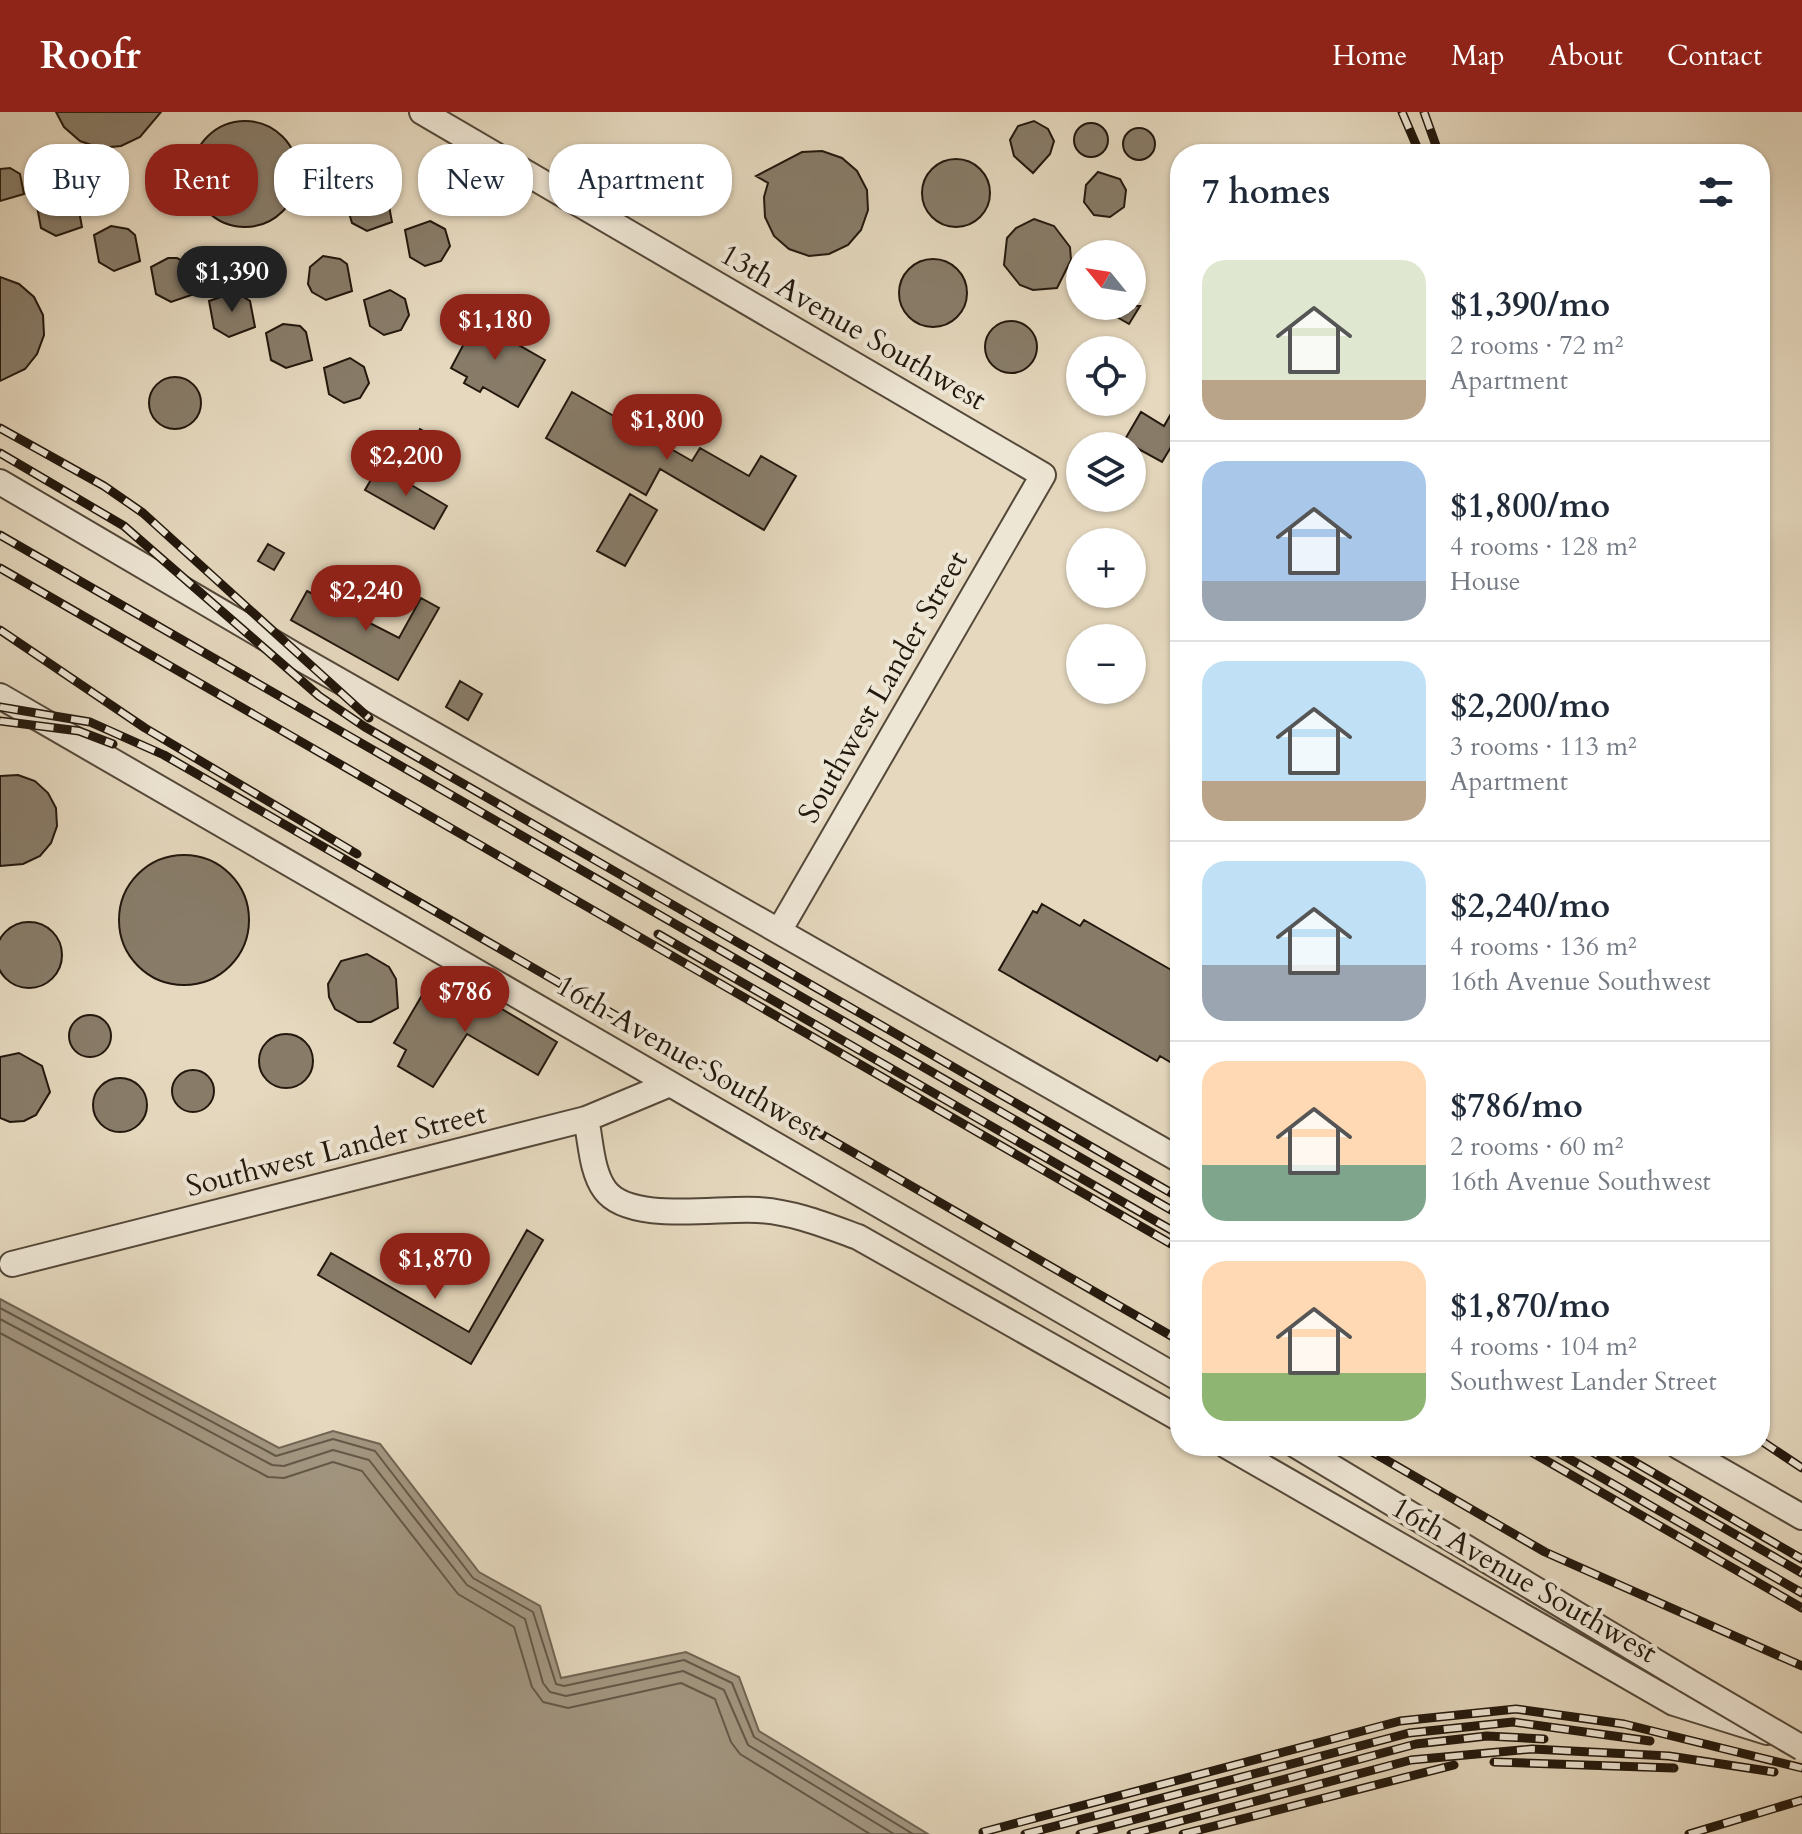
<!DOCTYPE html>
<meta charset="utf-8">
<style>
:root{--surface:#fff;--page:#f2f2f3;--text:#1f2937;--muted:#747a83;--line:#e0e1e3;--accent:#8f2418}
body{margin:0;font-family:Cardo,serif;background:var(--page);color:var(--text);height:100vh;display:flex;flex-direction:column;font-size:30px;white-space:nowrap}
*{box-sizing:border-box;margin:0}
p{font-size:26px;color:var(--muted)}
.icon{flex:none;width:44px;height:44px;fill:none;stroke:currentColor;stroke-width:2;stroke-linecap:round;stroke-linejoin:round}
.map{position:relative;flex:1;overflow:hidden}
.side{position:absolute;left:1170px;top:32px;width:600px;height:1312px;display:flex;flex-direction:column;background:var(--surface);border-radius:32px;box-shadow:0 2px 6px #0004}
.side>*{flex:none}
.hud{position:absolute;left:24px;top:32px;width:760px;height:72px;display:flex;gap:16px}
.needle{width:52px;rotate:300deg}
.buttons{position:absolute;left:1066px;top:128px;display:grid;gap:16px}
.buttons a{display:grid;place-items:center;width:80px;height:80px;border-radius:50%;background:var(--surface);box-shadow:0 2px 6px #0004;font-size:40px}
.price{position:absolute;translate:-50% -68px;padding:0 18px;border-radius:28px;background:var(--accent);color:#fff;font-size:26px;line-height:52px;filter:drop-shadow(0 2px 4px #0008)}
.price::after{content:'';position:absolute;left:50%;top:48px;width:24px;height:18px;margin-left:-12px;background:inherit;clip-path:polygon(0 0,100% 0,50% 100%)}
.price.active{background:#222;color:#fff}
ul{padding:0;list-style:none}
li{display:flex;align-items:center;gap:24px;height:200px;padding:0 32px}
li+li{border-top:2px solid var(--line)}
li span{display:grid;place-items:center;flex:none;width:224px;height:160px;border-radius:24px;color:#555}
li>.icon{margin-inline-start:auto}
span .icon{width:96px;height:96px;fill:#fffc;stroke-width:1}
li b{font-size:34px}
h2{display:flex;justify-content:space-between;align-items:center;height:96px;padding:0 32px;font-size:34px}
.chip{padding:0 28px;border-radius:32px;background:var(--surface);box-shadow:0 2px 6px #0004;font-size:28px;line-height:72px}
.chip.active{background:var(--accent);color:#fff}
header{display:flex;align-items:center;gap:48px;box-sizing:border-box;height:112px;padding:0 40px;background:var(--accent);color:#fff}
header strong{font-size:38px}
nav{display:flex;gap:44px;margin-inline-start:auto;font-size:28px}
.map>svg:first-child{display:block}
.water{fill:#a39782;stroke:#706453;stroke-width:2}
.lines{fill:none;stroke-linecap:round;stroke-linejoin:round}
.shore{stroke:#635848;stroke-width:2}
.building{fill:#887c69;stroke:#23180d;stroke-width:2}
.minor-casing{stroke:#544839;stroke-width:28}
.minor{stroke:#eee6d5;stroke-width:24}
.rail-casing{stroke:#23180d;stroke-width:9}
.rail{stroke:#eee6d5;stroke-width:6;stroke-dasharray:18;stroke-linecap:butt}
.minor-bridge-casing{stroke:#544839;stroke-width:28;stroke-linecap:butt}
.minor-bridge{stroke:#eee6d5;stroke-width:24}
.labels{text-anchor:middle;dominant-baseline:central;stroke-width:8;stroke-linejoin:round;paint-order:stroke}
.street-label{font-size:30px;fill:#23180d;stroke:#eee6d5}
</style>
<header>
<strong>Roofr</strong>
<nav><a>Home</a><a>Map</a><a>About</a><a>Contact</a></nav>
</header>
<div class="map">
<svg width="1802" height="1722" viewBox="0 0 1802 1722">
<rect width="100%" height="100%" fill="#e5d8be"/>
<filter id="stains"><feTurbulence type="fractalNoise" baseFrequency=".0025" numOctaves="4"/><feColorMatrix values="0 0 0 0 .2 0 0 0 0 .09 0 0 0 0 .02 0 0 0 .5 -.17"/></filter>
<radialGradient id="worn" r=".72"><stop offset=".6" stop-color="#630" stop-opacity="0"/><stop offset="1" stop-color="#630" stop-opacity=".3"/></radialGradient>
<path class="water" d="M0,1187l279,149 54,-17 47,13 99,128 61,34 21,72 125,-26 53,25 20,54 169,103h-928z"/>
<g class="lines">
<path class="shore" d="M0,1196l276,148 57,-17 42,12 98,127 60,34 23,72 8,2 120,-26 48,23 22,54 159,97
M0,1207l272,146 12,1 49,-16 36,10 98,125 58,34 18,64 7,9 16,4 117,-25 41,19 24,55 146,89
M0,1221l268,144 16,1 49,-16 29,9 96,123 56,33 18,60 11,15 25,6 113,-25 34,16 16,43 9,12 130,80"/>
</g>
<path class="building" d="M56,0h105l-21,25 -19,9 -21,2 -20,-7 -16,-14z
M192 62a53 53 0 1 1 106 0a53 53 0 1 1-106 0Z
M1034,9l14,8 6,12 -4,13 -17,19 -19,-17 -4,-16 8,-14z
M1074 28a17 17 0 1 1 34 0a17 17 0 1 1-34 0Z
M1123 32a16 16 0 1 1 32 0a16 16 0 1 1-32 0Z
M822,39l20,7 15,13 10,19 1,20 -7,20 -13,15 -19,9 -20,2 -20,-7 -15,-13 -9,-19 -1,-20 4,-14 -12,-7 46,-24z
M922 81a34 34 0 1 1 68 0a34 34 0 1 1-68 0Z
M0,57l10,-1 10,6 4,20 -24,7z
M1098,60l22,7 6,11 -2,17 -14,10 -16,-2 -10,-13 2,-17z
M363,75l17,2 7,6 5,27 -25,9 -15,-8 -5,-17 9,-15z
M53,80l17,2 7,6 5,27 -26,9 -15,-8 -5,-27z
M1034,107l20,7 16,21 1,13 -14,28 -24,2 -13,-5 -16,-20 3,-27 9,-10z
M430,109l15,8 5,17 -9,15 -16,5 -15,-9 -5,-27z
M111,114l17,3 7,6 5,26 -26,10 -15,-9 -5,-27z
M323,144l17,3 7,5 5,27 -26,9 -14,-8 -4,-8 2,-17z
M168,146h9l15,8 5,27 -26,9 -15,-8 -5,-27z
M899 181a34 34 0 1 1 68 0a34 34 0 1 1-68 0Z
M0,165l19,7 15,13 9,18 1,20 -7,19 -12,15 -25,12z
M390,178l15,9 4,16 -8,15 -17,5 -14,-9 -6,-26z
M235,180l15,9 5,26 -26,10 -15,-9 -5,-27z
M1098,194h42l-11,18z
M464,202l81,46 -27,47 -35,-20 -3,5 -16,-9 3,-6 -16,-9 16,-30 -13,-7z
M985 235a26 26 0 1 1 52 0a26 26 0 1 1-52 0Z
M283,212l17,2 6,6 6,28 -26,8 -15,-8 -5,-27z
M350,246l14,9 5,16 -9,15 -16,5 -15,-9 -5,-26z
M149 291a26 26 0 1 1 52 0a26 26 0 1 1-52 0Z
M572,280l120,69 8,-13 49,28 12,-20 35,20 -32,54 -104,-61 -14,26 -100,-57z
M1180,286v34l-18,30 -38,-21 17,-29 23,14z
M420,317l25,14 -7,13 -25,-14z
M379,354l68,40 -13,23 -69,-39z
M630,382l27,16 -32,56 -28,-15z
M268,432l16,9 -10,17 -16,-9z
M307,479l92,47 22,-40 18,10 -41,72 -107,-60z
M460,569l22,13 -14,26 -22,-13z
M18,663l17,6 13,12 8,15 1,18 -6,17 -11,13 -17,8 -23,2v-90z
M119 808a65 65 0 1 1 130 0a65 65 0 1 1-130 0Z
M1042,792l38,22 4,-6 96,55v93l-20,-12 -3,5 -158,-91 34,-59 4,2z
M-4 843a33 33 0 1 1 66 0a33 33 0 1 1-66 0Z
M367,842l22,13 7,12 2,29 -27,14h-13l-23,-13 -6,-12 -1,-13 13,-23z
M431,868l45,27 6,-10 75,45 -19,33 -71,-41 -34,53 -35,-21 8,-16 -12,-7z
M69 924a21 21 0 1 1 42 0a21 21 0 1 1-42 0Z
M259 949a27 27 0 1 1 54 0a27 27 0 1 1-54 0Z
M19,941l23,13 8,26 -14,23 -12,6 -14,1 -10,-4v-61z
M172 979a21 21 0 1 1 42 0a21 21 0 1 1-42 0Z
M93 993a27 27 0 1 1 54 0a27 27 0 1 1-54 0Z
M527,1118l16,10 -72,124 -153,-89 13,-22 138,79z"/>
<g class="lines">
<defs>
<path id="minor" d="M422,0l621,363 -264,456
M0,370l298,175 882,503
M0,584l1180,683
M586,1007c5,22 5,52 19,71 25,34 114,17 153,20 35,2 67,15 100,27l322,182
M12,1152l574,-145 84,-35
M1227,1334l447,257 93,29
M1297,1334l389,234
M1678,1334l124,71"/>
</defs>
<use href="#minor" class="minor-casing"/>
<use href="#minor" class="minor"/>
<defs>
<path id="rail" d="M1402,0l18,42
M1424,0l15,42
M0,316l104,58 39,27 226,205
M0,341l124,73 195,170 46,31 815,471
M0,423l1180,680
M0,456l1180,681
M0,518l145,98 212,126
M0,595l90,15 74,33 1016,586
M0,609l79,10 34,13
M658,822l522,301
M1760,1328l42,28
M1362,1334l183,106 257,114
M1521,1334l281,162
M1547,1334l255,147
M1582,1334l220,127
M1607,1334l195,113
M1494,1650l180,6
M983,1720l417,-111 116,-12 108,15 178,44
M1025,1722l384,-101 104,-11 137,19
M1080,1722l336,-90 71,-8 57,3
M1131,1722l280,-74 121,-11 137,7 105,16
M1183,1722l271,-69
M1689,1722l113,-34"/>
</defs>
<use href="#rail" class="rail-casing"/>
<use href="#rail" class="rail"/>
<defs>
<path id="minor-bridge" d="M1686,1568l116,68"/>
</defs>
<use href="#minor-bridge" class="minor-bridge-casing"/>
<use href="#minor-bridge" class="minor-bridge"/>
</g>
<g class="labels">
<g class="street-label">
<text transform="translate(853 215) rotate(30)">13th Avenue Southwest</text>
<text transform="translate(883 575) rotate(-60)">Southwest Lander Street</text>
<text transform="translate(689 946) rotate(30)">16th Avenue Southwest</text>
<text transform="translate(336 1038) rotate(-14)">Southwest Lander Street</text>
<text transform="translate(1524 1468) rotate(30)">16th Avenue Southwest</text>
</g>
</g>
<rect width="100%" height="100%" filter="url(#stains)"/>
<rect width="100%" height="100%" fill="url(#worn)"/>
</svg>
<div class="buttons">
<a><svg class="needle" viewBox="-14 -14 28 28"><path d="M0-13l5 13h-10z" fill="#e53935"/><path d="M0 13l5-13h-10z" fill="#747a83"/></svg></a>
<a><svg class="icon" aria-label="locate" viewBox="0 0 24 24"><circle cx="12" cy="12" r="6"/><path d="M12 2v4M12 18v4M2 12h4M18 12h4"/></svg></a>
<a><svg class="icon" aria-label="layers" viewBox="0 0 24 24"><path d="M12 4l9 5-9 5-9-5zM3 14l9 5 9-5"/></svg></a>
<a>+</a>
<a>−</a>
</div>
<b class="price active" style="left:232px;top:202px">$1,390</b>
<b class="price" style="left:495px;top:250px">$1,180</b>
<b class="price" style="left:667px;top:350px">$1,800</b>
<b class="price" style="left:406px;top:386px">$2,200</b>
<b class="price" style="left:366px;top:521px">$2,240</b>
<b class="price" style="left:465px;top:922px">$786</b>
<b class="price" style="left:435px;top:1189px">$1,870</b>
<div class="hud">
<a class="chip">Buy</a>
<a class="chip active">Rent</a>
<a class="chip">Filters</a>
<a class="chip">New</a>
<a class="chip">Apartment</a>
</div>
<section class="side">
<h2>7 homes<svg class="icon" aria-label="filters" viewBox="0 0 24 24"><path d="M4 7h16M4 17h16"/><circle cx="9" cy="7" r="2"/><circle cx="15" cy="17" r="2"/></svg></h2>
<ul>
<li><span style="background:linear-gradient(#dfe7d0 75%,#b9a48a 0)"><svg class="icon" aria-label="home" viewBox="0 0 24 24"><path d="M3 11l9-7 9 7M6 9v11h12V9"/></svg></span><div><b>$1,390/mo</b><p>2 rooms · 72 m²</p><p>Apartment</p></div></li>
<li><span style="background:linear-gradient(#a9c7e8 75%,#9aa5b1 0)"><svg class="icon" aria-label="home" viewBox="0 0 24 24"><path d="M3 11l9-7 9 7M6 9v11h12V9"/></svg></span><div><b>$1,800/mo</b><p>4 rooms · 128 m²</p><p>House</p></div></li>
<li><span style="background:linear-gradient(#bfe0f5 75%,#b9a48a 0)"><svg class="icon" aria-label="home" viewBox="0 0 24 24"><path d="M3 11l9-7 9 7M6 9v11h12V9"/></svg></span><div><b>$2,200/mo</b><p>3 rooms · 113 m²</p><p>Apartment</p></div></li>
<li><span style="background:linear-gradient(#bfe0f5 65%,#9aa5b1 0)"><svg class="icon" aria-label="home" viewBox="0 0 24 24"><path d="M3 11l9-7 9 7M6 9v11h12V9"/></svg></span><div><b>$2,240/mo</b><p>4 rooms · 136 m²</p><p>16th Avenue Southwest</p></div></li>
<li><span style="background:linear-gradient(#ffd9b3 65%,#7fa58c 0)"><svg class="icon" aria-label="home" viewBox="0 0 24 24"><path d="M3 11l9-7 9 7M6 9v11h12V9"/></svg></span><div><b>$786/mo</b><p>2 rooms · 60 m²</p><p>16th Avenue Southwest</p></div></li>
<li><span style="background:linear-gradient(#ffd9b3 70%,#8fb573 0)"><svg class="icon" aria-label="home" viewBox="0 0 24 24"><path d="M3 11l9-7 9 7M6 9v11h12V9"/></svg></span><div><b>$1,870/mo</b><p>4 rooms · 104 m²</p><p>Southwest Lander Street</p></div></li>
</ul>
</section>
</div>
